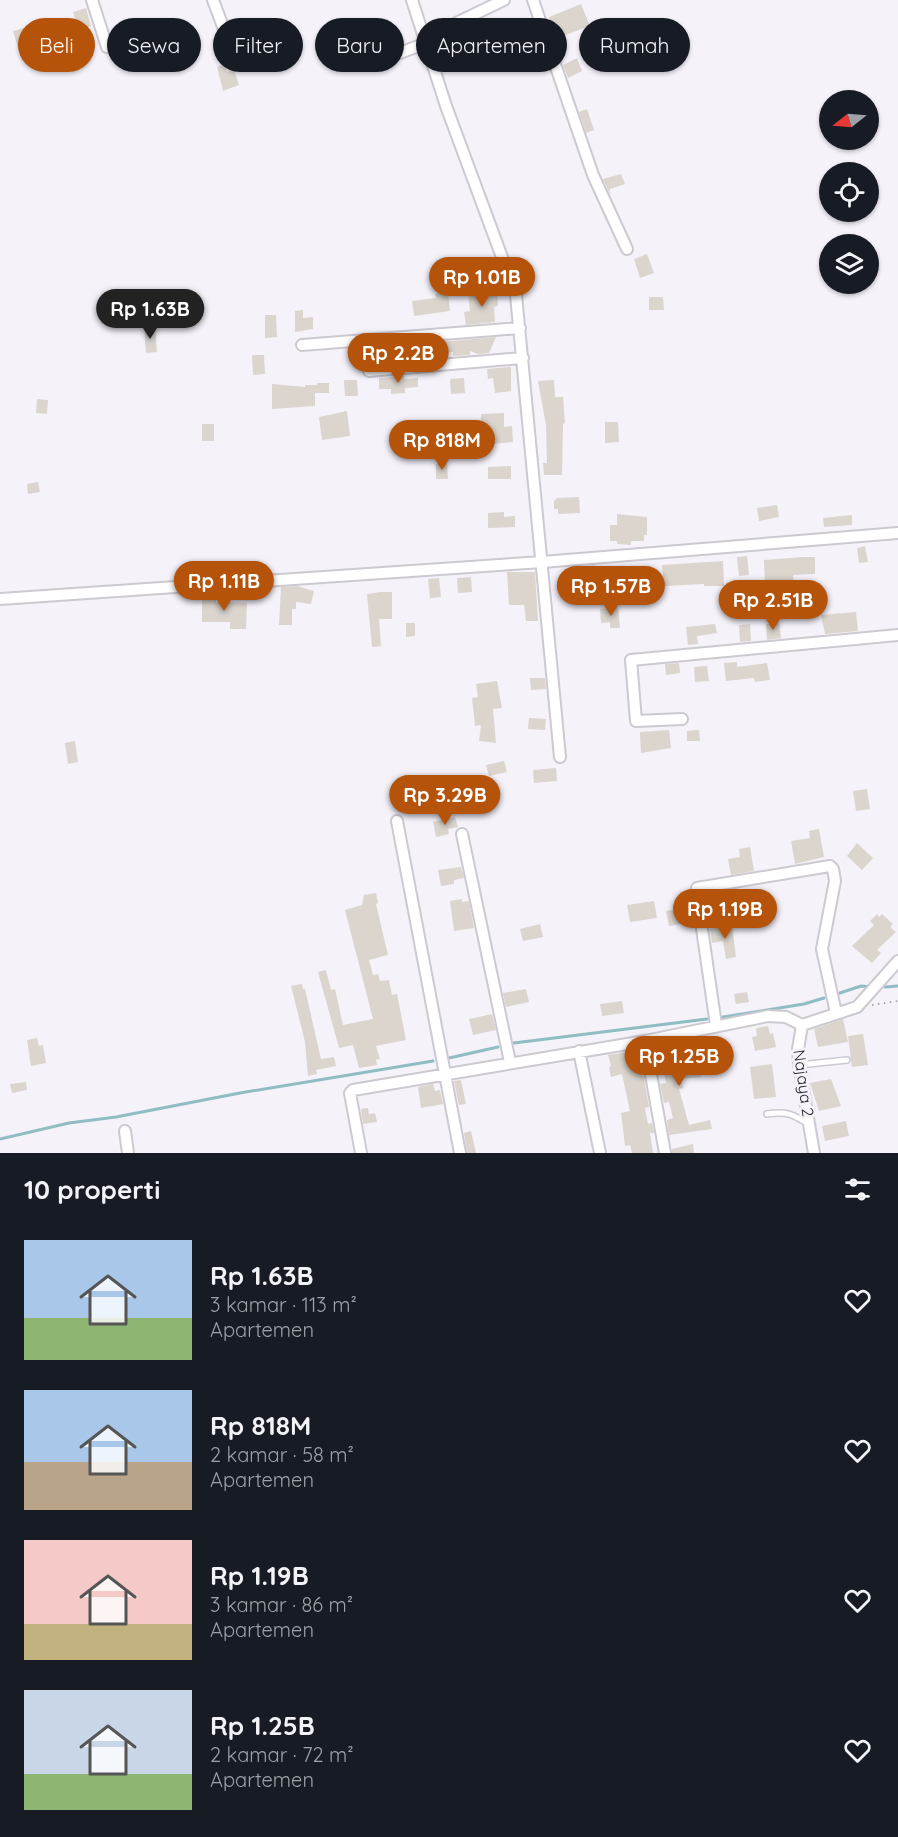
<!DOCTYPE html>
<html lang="id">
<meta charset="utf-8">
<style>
:root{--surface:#171b24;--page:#20242c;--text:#f1f3f6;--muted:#9ea1a6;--accent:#b45309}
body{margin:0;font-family:Quicksand,sans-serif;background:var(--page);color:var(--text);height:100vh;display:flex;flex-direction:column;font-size:22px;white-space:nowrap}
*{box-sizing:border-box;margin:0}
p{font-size:20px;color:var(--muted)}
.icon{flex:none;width:33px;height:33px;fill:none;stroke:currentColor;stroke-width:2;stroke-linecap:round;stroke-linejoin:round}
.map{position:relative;height:1153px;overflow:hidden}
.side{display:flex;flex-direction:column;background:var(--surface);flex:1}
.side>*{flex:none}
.guide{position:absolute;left:18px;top:18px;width:862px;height:54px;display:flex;gap:12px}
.needle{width:39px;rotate:253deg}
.tools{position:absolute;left:819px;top:90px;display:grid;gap:12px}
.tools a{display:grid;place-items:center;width:60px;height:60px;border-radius:50%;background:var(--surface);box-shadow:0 2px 4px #0004;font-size:30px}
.price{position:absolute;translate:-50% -51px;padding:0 14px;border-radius:21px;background:var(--accent);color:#fff;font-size:20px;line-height:39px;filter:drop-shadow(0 2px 3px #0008)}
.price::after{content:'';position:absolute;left:50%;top:36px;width:18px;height:14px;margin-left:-9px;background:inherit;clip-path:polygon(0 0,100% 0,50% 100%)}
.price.on{background:#222;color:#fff}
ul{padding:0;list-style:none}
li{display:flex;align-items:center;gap:18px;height:150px;padding:0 24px}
li span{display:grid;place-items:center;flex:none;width:168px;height:120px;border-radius:0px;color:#555}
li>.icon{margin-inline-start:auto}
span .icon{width:72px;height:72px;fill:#fffc;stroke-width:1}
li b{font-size:26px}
h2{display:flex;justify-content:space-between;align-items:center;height:72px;padding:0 24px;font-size:26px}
.chip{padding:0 21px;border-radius:27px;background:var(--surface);box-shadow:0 2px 4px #0004;font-size:21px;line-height:54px}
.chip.on{background:var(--accent);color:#fff}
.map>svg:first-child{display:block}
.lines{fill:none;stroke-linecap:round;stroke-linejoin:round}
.stream{stroke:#90bcc4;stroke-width:3}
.building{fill:#dbd5ce}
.service-casing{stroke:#cdc9d1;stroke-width:8}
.minor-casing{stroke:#cdc9d1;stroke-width:14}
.path{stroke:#949298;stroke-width:1.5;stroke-dasharray:1.5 4.5;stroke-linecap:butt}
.service{stroke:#fff;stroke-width:5}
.minor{stroke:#fff;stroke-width:10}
.labels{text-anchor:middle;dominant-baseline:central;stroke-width:6;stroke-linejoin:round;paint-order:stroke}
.street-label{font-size:16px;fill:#212023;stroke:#f5f2fa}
</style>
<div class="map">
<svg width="898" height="1153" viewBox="0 0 898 1153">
<rect width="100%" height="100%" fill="#f5f2fa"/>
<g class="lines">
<path class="stream" d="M885,987l13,-1
M840,993l21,-7 11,1
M723,1017l81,-13 20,-6
M514,1043l193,-24
M449,1058l49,-11
M0,1139l69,-16 47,-6 124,-24 193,-32"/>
</g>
<path class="building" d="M581,4l9,22 -33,12 -8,-21z
M86,8l5,18 -13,4 -5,-18z
M24,28l6,19 -11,4 -6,-20z
M141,47l3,10 -21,8 -4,-11z
M390,54l3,13 -18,5 -3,-13z
M577,58l5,13 -14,7 -5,-13z
M224,64l3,8 7,-2 5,15 -16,6 -6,-24z
M587,109l7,21 -8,3 -7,-21z
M621,174l4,10 -15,5v5l-7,-15z
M647,254l7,19 -14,5 -6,-19z
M497,290l1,16 -4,1 1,15 -29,3 -2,-13 6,-1 -2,-18z
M448,293l2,18 -36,5 -2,-15 24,-3 -1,-4z
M649,297h14l1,13h-15z
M303,310v8l10,-1v12l-18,3v-21z
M265,315h11l1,22 -12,1z
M155,326l2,26 -11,1 -2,-26z
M496,337l-7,16 -11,1 -8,-3v4l-17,1v-4l-35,3 -1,-11z
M372,347l2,16 -13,3 -2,-18z
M252,355h12l1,19 -12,1z
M511,367v24l-16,2 -2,-15 -5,1 -1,-10z
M404,376v3l14,-1v9l-13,1v5l-14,1v-5h-12v-11z
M464,378l1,15 -14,1 -1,-15z
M344,380h13l1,16h-13z
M554,380l1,17h8l2,26 -2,1 -1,51h-18l-1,-12h4l-1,-38 -8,-44z
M317,383h12v10h-14v13l-43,3v-25l33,3v-2h12z
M37,399l11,1 -1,14 -11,-1z
M347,411l3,25 -28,4 -3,-23z
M504,413v14l8,-1 1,16 -21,2 -2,-18h-9v-12z
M605,422h13l1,20 -14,1z
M202,424h12v17h-12z
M447,463l1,16h-12v-15z
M511,466v13h-23v-12z
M38,482l2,10 -12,2 -1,-10z
M579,497l1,16 -22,1v-5h-4v-8l3,-3z
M777,505l2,12 -20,4 -2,-13z
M504,512v5l11,-1v11l-27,1v-15z
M617,514l30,3v18h-3v6h-13v4l-14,-1v-3h-7v-16h7z
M852,515v10l-28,2 -1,-9z
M865,546l3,16 -9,1 -2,-15z
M747,556l2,19 -10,1 -2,-19z
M803,557h12v17l-22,1 1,7 -29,1 -1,-23z
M723,561l1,25h-20v-2l-40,2 -2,-21z
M595,565l1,10 18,-2 2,12h-29l-1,-19z
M646,568l2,16 -9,1 -2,-16z
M507,572h28l3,49h-12l-2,-16h-15z
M471,577l1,15 -14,1 -1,-15z
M439,578l2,19 -11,1 -2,-19z
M297,586l17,5 -3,13 -15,-2v7h-4v16h-13l2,-38z
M216,592v10l31,1 -1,26h-16v-7h-28v-29z
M380,592h12v27h-13l2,27 -9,1 -5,-53z
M618,607l2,21h-10v-6l-9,1 -1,-14z
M856,612l2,19 -33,3 -4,-19z
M406,623h9v13l-9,1z
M779,623l2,15 -14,2 -1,-16z
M715,624l2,9 -20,3 1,8 -10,1 -2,-18z
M750,624l1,17 -11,1 -1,-17z
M737,662v5l30,-4 3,17 -15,2 -1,-4 -28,3 -2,-18z
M679,663l1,10 -14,2 -1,-11z
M707,666l2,15 -14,1 -1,-15z
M530,678h15l1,11 -15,1z
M497,681l5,27 -9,1 3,34 -17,-2 2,-16 -6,1 -3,-28 6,-1 -2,-13z
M529,718l17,1 -1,11 -17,-1z
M669,730l2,18 -30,5 -1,-21z
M699,730l1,11h-13v-10z
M75,741l3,21 -10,2 -3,-21z
M504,761l3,11 -18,4 -3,-11z
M556,768l1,13 -23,2 -1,-13z
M867,789l3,20 -14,2 -3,-20z
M455,817l3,10 -10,2 1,5 -13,3 -3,-15z
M819,829l5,28 -29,7 -4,-23 19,-3 -1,-7z
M857,843l16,15 -11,12 -15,-14z
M750,847l4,24 -23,4 -3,-16 12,-2 -1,-8z
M461,867l3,11 -10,2v4l-13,2 -3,-16z
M376,893l2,10 -2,1 12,51 -19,5 4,15 5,-1 2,7 9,-1 3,15 5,-1 9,46 -30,6 4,13 -4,1 1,5 -18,3 -6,-23 -14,3 -21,-76 8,-2 5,20 4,-1 8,36 30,-6 -28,-109 17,-5 2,-10z
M462,899v3l7,-1 5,27 -20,3 -4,-30z
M654,901l3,17 -27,4 -3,-17z
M696,906l2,15 -29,5 -3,-15z
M877,914l2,3 3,-3 11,10 -3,3 6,5 -19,18 4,3 -9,10 -20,-17 22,-21 -4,-4z
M540,924l3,13 -20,4 -3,-12z
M732,925l4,32 -10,2 -3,-18 -11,2 -2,-14z
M302,984l1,5h2l16,70 13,-2 2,9 -20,4 1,4 -9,2 -3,-34 -14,-56z
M526,989l3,13 -23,5 -3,-14z
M747,992l2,10 -13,2 -2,-10z
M622,1001l2,12 -22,3 -2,-12z
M492,1014l4,16 -23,5 -4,-16z
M843,1019l5,23 -30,5 -4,-18z
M768,1026l2,8 3,-1 3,14 -21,4 -3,-14 5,-1 -1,-8z
M863,1034l5,31 -16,2 -4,-31z
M37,1038l2,8 4,-1 3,18 -15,3 -4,-26z
M671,1043l2,16 41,-4 1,5 -16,3 2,14 -20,2 2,9 -4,1 10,36 21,-5 2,9 -43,6 -2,-15 6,-2 -4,-16 -5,1 -4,-19 6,-1 -3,-15 -5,1 -4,-22z
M639,1050l10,57 -4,1 3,16 4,-1 2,10h-4l3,20h-21l-2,-8 -5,1 -4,-33 9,-2 -8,-37 -11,3 -2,-10 2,-1 -3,-11z
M772,1064l4,33 -22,2 -4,-32z
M831,1079l10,27 -22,5 -9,-28z
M461,1080l5,24 -7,1 -5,-24z
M26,1082l1,8 -15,3 -2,-9z
M433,1084l2,7 5,-1 3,14 -22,4 -3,-21z
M368,1108l1,6 6,-1 2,9 -14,2 -2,-15z
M846,1121l3,15 -24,5 -3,-15z
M471,1131l5,22h-9l-3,-20z
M693,1144l1,9h-22v-4z"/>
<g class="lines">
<defs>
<path id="service" d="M799,1065l48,-5
M767,1114c19,-3 26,0 41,10"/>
<path id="minor" d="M92,0l15,47
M213,0l21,56
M412,0l34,106 70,189 44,462
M533,0l60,175 34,74
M425,38l79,-38
M400,53l26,-10
M302,345l218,-17
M369,371l154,-13
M0,599l542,-37 356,-29
M682,719l-46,2 -5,-61 267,-25
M397,821l63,332
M462,834l48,228
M697,888l133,-22 3,3 2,12 -13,68 14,64
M702,929l14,96
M645,1041l20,112
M579,1051l21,102
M125,1131l3,22
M361,1153l-11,-60 3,-3 292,-49 123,-25 18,1 16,8
M814,1153l-15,-88 -1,-16 4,-24 55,-18 41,-46"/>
</defs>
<use href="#service" class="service-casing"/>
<use href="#minor" class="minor-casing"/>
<path class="path" d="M872,1005l26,-4"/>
<use href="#service" class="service"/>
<use href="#minor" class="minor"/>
</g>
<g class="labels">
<g class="street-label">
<text transform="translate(804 1083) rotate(82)">Najaya 2</text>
</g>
</g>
</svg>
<div class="tools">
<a><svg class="needle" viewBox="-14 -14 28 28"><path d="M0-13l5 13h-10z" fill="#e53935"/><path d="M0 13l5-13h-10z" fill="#9ea1a6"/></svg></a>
<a><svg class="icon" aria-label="locate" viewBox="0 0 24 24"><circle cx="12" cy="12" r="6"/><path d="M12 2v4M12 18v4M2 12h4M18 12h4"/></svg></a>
<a><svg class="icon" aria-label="layers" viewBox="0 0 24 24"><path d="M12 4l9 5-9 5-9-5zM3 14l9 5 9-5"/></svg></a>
</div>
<b class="price" style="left:482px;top:308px">Rp 1.01B</b>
<b class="price on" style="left:150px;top:340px">Rp 1.63B</b>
<b class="price" style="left:398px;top:384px">Rp 2.2B</b>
<b class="price" style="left:442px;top:471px">Rp 818M</b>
<b class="price" style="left:224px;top:612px">Rp 1.11B</b>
<b class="price" style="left:611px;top:617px">Rp 1.57B</b>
<b class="price" style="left:773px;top:631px">Rp 2.51B</b>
<b class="price" style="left:445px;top:826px">Rp 3.29B</b>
<b class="price" style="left:725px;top:940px">Rp 1.19B</b>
<b class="price" style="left:679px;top:1087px">Rp 1.25B</b>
<div class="guide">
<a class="chip on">Beli</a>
<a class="chip">Sewa</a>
<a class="chip">Filter</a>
<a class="chip">Baru</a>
<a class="chip">Apartemen</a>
<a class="chip">Rumah</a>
</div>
</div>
<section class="side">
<h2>10 properti<svg class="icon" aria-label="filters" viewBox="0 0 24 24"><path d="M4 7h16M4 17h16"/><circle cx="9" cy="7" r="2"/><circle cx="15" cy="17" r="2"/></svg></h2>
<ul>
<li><span style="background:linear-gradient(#a9c7e8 65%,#8fb573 0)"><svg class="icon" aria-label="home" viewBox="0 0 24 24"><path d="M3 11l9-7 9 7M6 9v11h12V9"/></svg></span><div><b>Rp 1.63B</b><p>3 kamar · 113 m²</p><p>Apartemen</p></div><svg class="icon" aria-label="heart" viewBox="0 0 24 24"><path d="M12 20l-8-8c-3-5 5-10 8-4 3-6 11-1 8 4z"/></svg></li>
<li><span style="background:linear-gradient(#a9c7e8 60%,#b9a48a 0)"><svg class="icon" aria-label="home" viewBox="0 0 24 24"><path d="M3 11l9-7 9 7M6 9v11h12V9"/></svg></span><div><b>Rp 818M</b><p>2 kamar · 58 m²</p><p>Apartemen</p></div><svg class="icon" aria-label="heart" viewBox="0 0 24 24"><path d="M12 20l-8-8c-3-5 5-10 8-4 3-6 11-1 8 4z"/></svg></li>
<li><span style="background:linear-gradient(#f6c9c9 70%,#c2b280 0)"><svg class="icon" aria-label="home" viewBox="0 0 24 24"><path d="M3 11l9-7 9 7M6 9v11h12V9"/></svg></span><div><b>Rp 1.19B</b><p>3 kamar · 86 m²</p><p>Apartemen</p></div><svg class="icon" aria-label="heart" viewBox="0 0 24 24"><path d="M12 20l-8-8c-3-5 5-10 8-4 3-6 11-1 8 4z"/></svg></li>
<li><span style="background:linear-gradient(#c9d6e8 70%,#8fb573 0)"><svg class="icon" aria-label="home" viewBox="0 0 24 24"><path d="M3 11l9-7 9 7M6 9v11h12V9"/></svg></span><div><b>Rp 1.25B</b><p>2 kamar · 72 m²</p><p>Apartemen</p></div><svg class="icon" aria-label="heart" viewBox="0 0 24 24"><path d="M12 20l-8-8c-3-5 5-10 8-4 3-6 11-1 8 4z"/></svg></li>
</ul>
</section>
